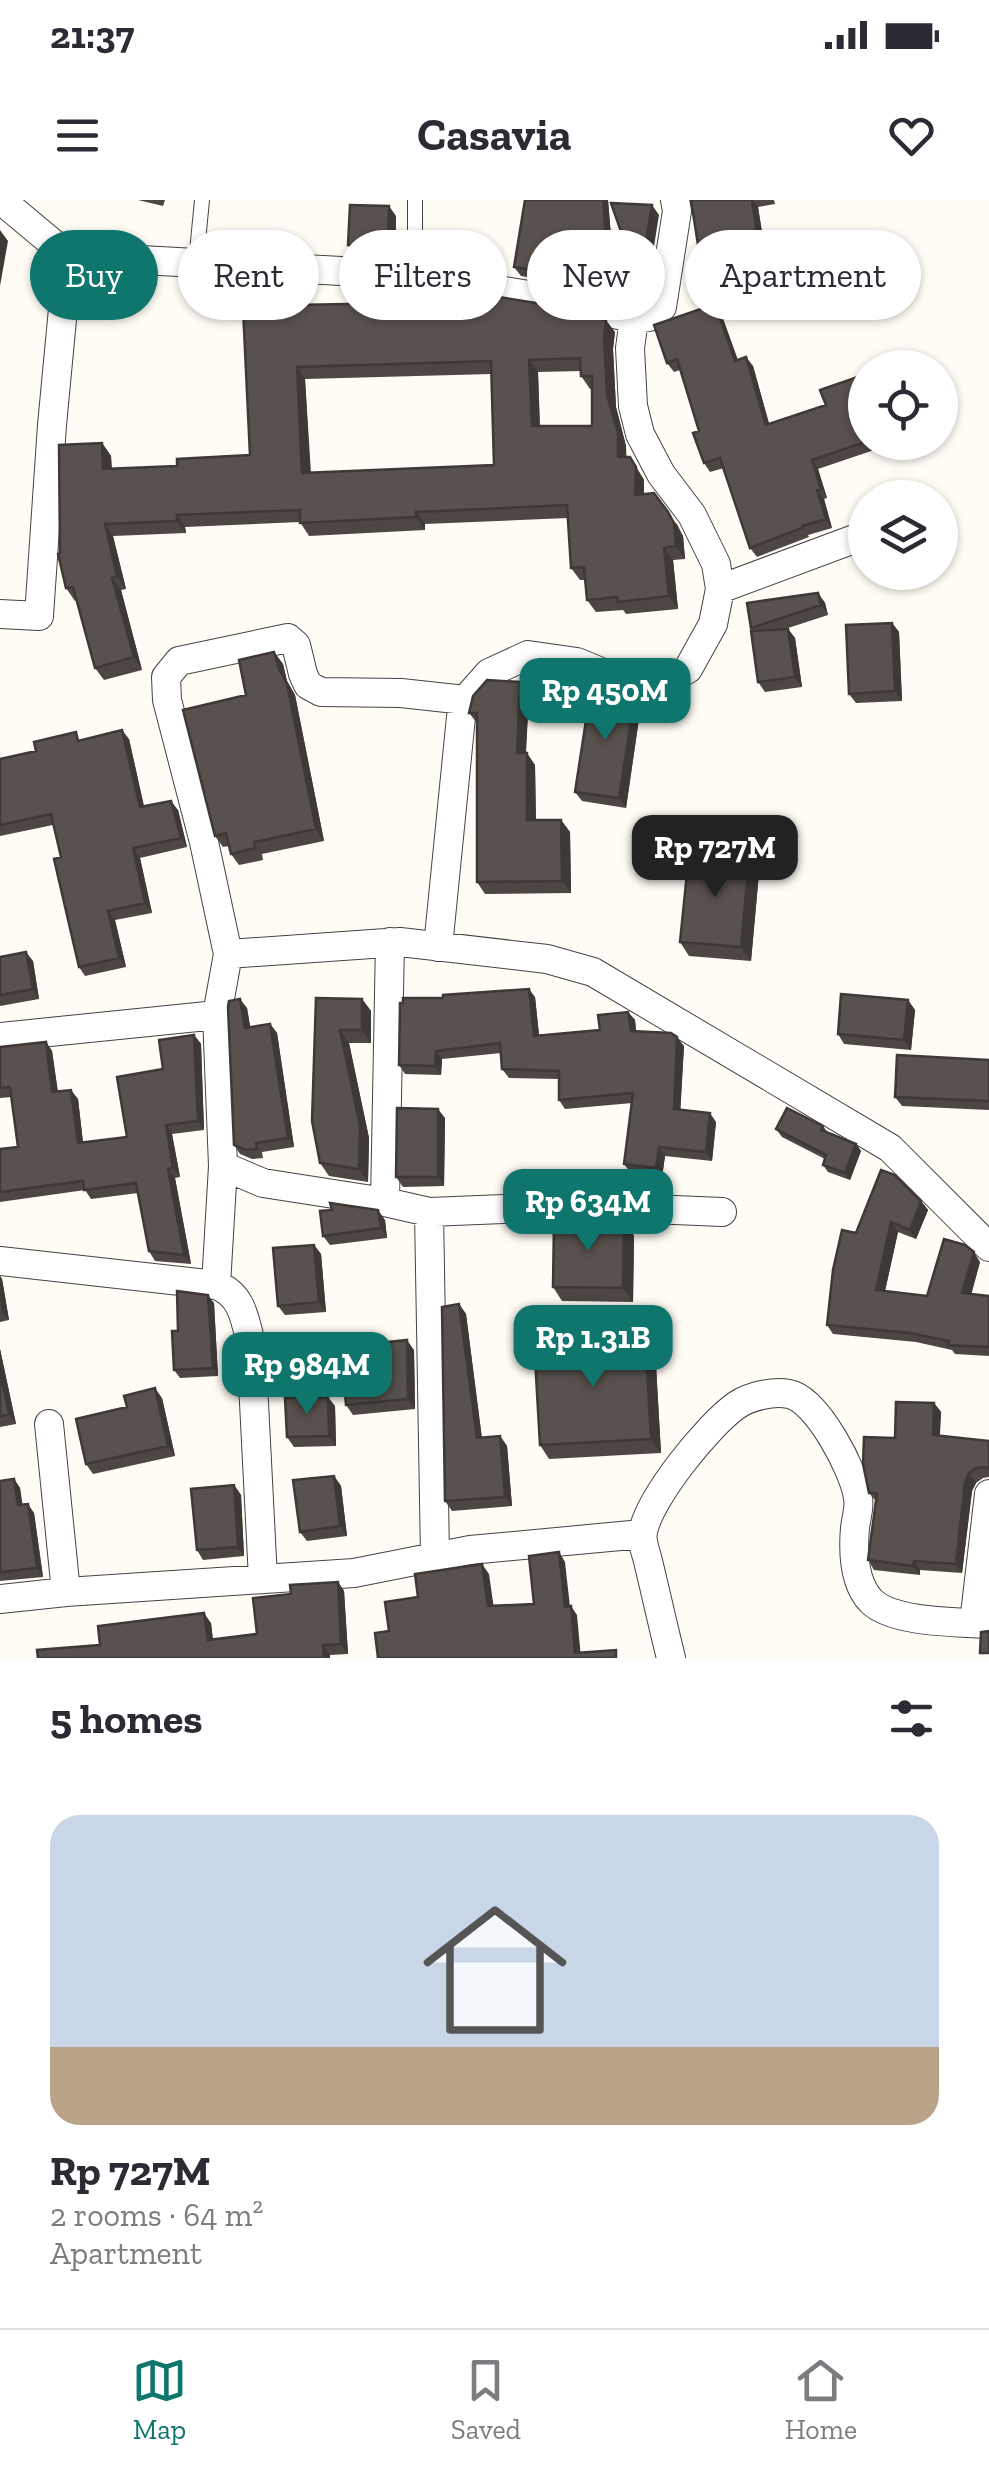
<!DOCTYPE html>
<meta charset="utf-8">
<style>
:root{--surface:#fff;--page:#f7f7f7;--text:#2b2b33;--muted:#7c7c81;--line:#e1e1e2;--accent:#0f766e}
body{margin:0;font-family:"Zilla Slab",serif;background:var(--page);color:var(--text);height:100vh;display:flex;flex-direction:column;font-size:38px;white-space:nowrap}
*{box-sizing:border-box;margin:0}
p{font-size:32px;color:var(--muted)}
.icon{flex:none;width:55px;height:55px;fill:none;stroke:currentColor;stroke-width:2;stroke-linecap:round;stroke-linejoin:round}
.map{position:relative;height:1458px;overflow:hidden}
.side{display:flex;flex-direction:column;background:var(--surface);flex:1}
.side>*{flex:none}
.banner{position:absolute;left:30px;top:30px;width:930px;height:90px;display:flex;gap:20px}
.fabs{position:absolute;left:848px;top:150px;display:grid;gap:20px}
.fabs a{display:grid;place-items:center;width:110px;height:110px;border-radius:50%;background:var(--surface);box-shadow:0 2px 8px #0004;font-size:50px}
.price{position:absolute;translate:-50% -85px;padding:0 22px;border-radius:20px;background:var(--accent);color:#fff;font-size:32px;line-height:65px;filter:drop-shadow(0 2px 5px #0008)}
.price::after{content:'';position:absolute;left:50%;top:60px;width:30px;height:22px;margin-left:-15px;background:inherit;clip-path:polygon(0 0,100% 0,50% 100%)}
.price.selected{background:#222;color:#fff}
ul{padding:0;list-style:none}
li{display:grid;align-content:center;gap:20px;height:530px;padding:0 50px}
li+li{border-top:2px solid var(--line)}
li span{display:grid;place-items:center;height:310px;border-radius:30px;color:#555}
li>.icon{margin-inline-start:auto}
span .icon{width:180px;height:180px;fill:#fffc;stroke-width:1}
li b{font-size:42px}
h2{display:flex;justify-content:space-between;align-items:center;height:120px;padding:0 50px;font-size:42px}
.pill{padding:0 35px;border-radius:45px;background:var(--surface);box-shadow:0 2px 8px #0004;font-size:35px;line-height:90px}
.pill.selected{background:var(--accent);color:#fff}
.status{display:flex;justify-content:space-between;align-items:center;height:70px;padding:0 50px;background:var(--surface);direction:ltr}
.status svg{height:28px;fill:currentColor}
header{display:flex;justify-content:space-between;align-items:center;height:130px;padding:0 50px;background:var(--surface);font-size:45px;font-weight:700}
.tabs{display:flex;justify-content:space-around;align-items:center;height:140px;border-top:2px solid var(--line);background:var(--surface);font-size:28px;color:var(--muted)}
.tabs a{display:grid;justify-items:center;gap:5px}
.tabs .selected{color:var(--accent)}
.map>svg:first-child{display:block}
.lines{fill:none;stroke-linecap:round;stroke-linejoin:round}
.lane-casing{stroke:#434343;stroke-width:16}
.street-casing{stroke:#434343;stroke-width:30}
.lane{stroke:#fff;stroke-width:14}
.street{stroke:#fff;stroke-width:28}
.wall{fill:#4d4642;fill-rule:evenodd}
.shaded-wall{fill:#3e3936}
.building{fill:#59514d;stroke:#3e3936;stroke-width:2.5;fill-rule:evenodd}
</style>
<div class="status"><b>21:37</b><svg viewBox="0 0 49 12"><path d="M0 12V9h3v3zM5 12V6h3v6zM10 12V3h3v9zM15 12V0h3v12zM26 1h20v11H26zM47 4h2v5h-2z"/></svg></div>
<header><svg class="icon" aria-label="menu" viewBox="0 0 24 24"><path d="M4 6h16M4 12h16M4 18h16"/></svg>Casavia<svg class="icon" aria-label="heart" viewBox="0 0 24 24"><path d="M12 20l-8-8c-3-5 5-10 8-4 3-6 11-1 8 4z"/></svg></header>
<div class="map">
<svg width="989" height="1458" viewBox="0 0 989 1458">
<rect width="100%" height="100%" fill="#fefcf4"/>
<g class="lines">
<defs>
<path id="lane" d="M196,62l6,-62
M415,77v-77"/>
<path id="street" d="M1,0l67,56 328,18 158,25 80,20 15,-2 13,-10 15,-96 -2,-11
M720,389l145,-54
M0,414l39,2 13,-191 16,-169
M438,747l23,-230 4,-17 24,-27 39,-18 49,7 62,26 22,-4 27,-15 25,-45 7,-35 -4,-25 -24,-49 -31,-41 -21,-40 -7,-28 -3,-58 4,-29
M228,754l-24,-112 -37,-142 -1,-23 13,-16 109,-23 8,7 7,29 5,11 13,7 80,1 64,7
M217,815l6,151 40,17 122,19 44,10 150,-6 143,6
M0,837l217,-22 11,-61 172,-12 147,17 46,13 297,176 99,99
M385,1002l5,-260
M429,1012l6,345
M0,1061l216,24c26,9 29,34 35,59l12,235
M216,1085l7,-119
M49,1224l17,168
M0,1399l66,-7 288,-19 116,-23 172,-16
M974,1423l15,-129
M671,1458c-8,-32 -15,-64 -23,-97 -2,-8 -7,-21 -5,-29 6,-34 66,-108 94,-127 13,-9 36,-14 52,-11 28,5 66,78 69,104 2,10 -2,20 -3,30 -2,23 -1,55 16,73 22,22 87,21 118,23"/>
</defs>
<use href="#lane" class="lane-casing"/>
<use href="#street" class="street-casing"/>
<use href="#lane" class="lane"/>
<use href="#street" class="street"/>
</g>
<path class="wall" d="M138,0h27l-2,6z
M608,0l8,96 -58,-14 -37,-6 -7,-9z
M691,0h83l1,4 -17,3 7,44 -59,10 -7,-10z
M396,16l-1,40 -40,-2 -7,-9z
M292,84l9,12v9l314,27 -2,17 3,58 10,39v11h4l14,23v14l33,30 6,12 2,23 -12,1 5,49 -52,5 -3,-4 -27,2 -9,-12 -1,-20h-6l-9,-12 -3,-50 -143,6v6l-116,6 -9,-14 -115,5 1,6 -73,3 13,53 -5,1 21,80 -38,10 -9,-12 -18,-68 -2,1 -9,-13 -6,-35 42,-110 9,13 1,13 65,-3 73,-11zM581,171v5l9,13h2v37h-52l-2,-54zM491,174l3,91 -183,8 -6,-94z
M715,104l6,9 17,47 15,6 16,58 96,18h24v3l-71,24 9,29 -3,1 8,29 -24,7 1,2 -52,20 -7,-9 -26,-80 -14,4 -6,-9 -5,-32 -19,-61 -6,2 -7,-9z
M897,372h27l3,11 -23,7z
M818,393l7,10 3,12 -43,14h3l7,9 7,49 -37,5 -7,-10 -6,-51 -1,-3z
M892,423l7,9 3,69 -46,2 -7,-9z
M274,452l9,12 4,17 8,14 29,146 -62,13 1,6 -24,5 -8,-11 -2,-8 -6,1 -8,-11 31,-141z
M529,494l-3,59 9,12 1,55h25l9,12 1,61 -86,1 -8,-12v-159l-8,-10z
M635,496l6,9 -15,103 -44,-7 -7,-9z
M129,539l15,67 34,4 9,37 -47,11 12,55 -37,7 11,47 -41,9 -6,-9 -18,-110 -8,-32 -53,11v-77l81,-19z
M749,659l10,14 -8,88 -62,-5 -9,-14z
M0,757l33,4 6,38 -39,7z
M535,797l4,38 61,-5 28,-18 7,8 1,12 48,14 -4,64 36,12 -4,39 -47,-5 -3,21 -32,-5 -6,-8 8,-61 -67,6 -6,-9v-21l-50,-1 -7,-9 -1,-16 -59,6 -1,16 -36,-1 -6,-9 44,-67z
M316,798l46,1 9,12v32h-22l20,95 -1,44 -39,-6 -9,-13z
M908,800l7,10 -4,40 -67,-6 -6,-10z
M247,808l3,19 20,-3 7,9 17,114 -32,5 1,6 -11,1 -12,-5 -6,-9z
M194,835l7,9 3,86 -32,4 8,43 -5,1 16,86 -36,-3 -6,-10 -11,-58 -47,6 -6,-9 -85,12v-53l18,-2 -6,-50 -12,1v-51l46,-5 6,9 6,41 20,7 5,43 44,-5 36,-68z
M989,860v50l-87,-4 -7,-9z
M445,918l-1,68 -41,1 -7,-10z
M823,926l5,7 28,11 5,7 -11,29 -22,-8 -5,-7 2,-6 -43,-22 -6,-8z
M921,1001l7,9 -12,29 -18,-7 -13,59 42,5 53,-34 -9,32 18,2v60l-34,-2 -3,-4 -36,-8 -83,-8 -6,-9 29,-92z
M332,1010l53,10 2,18 -57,7 -7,-9z
M624,1022l10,14 -1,66 -71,-1 -9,-14z
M314,1045l7,9 5,58 -41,3 -7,-9z
M0,1076l2,3 7,41 -9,2z
M214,1103l4,73 -38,2 -6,-8z
M459,1104l7,10 16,124 18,-2 7,10 5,60 -60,5 -7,-10z
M655,1148l6,105 -112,6 -9,-14z
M0,1149l16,75 -16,3z
M414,1150l1,59 -62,6 -7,-10z
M162,1198l13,58 -82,18 -7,-10z
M934,1203l7,9 -1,23 49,6v36l-6,1 -7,5 -4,8 -10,82 -42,-3v5l-46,-5 -6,-10 8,-59 -7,-8 26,-55z
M335,1206l1,40 -42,1 -7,-10z
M334,1276l7,10 6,50 -40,5 -7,-9z
M14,1279l6,9 2,16 12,9 9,64 -43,4v-100z
M234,1285l7,10 3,61 -41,4 -6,-10z
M338,1382l6,9 4,63 -18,1 -230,-10 111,-22 2,17 44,-6 34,-40z"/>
<path class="shaded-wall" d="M603,0h5l8,96 -6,-9z
M752,0l6,7 7,44 -7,-10z
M652,5l7,10 -12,75 -7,-10z
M389,6l7,10 -1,40 -7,-9z
M0,30l8,11 -8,45z
M292,84l9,12 1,21 -9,-12z
M715,104l6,9 20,57 -6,-9z
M606,120l9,12 -2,17 3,58 10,39 1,23 -9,-12 -11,-62 -3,-59z
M746,157l7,9 19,68 -6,-9z
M529,160l9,12 2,66 -8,-12z
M297,167l8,12 6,107 -9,-13z
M102,243l9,13 1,26 -9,-13z
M630,257l14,23v28l-9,-13z
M812,260l6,9 9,29 -6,-9z
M817,290l7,9 8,29 -6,-9z
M416,312l9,12v6l-9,-13z
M668,312l15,24 2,23 -9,-13z
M177,315l8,12 1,6 -9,-12z
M105,324l8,12 13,53 -9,-13z
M664,348l9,12 5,49 -9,-13z
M112,378l9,12 21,80 -8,-13z
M818,393l7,10 3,12 -7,-10z
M892,423l7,9 3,69 -7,-10z
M788,429l7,9 7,49 -7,-10z
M274,452l9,12 4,17 8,14 29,146 -8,-12z
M520,482l9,12 -4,71 -8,-12z
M635,496l6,9 -15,103 -7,-10z
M122,530l7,9 17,77 -6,-9z
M527,553l8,12 1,67 -9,-12z
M171,601l7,9 9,37 -6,-9z
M561,620l9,12 1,61 -9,-12z
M133,648l7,10 12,55 -7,-10z
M749,659l10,14 -8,88 -10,-14z
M108,711l7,9 11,47 -7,-9z
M26,752l7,9 6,38 -6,-10z
M529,789l6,8 5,47 -6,-8z
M240,799l7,9 5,29 -7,-9z
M362,799l9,12v32l-9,-13z
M908,800l7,10 -4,40 -7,-10z
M628,812l7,8 2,20 -6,-9z
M270,824l7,9 17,114 -6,-9z
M340,830l9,13 20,95 -1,44 -9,-13z
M194,835l7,9 3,86 -6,-9z
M677,837l7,9 -4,72 -6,-9z
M46,842l6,9 7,50 -7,-9z
M436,851l6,8 -1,16 -6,-9z
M71,890l7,9 6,53 -6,-9z
M438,909l7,9 -1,68 -6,-9z
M710,913l6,9 -4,39 -6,-9z
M166,925l6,9 8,43 -7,-9z
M856,944l5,7 -11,29 -5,-7z
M659,947l6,9 -3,21 -6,-9z
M168,969l7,9 16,86 -7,-9z
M921,1001l7,9 -12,29 -6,-9z
M378,1010l7,10 2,18 -6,-10z
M624,1022l10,14 -1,66 -10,-14z
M891,1022l7,10 -15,68 -7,-10z
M314,1045l7,9 5,58 -7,-10z
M974,1052l6,10 -11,41 -7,-10z
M0,1076l2,3 7,41 -7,-9 -2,-13z
M208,1095l6,8 4,73 -5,-8z
M459,1104l7,10 17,134 -6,-10z
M645,1134l10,14 6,105 -10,-14z
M407,1140l7,10 1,59 -7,-10z
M0,1149l16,75 -7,-10 -9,-43z
M155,1188l7,10 13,58 -7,-10z
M328,1197l7,9 1,40 -7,-10z
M934,1203l7,9 -2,32 -6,-9z
M500,1236l7,10 5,60 -7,-9z
M969,1273l7,10 -4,8 -10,82 -6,-9 9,-82z
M334,1276l7,10 6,50 -7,-10z
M14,1279l6,9 4,26 -6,-9z
M234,1285l7,10 3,61 -6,-9z
M28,1304l6,9 9,64 -6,-9z
M559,1352l6,10 6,54 -6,-9z
M914,1361l6,9v5l-7,-9z
M482,1364l7,10 6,42 -7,-10z
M338,1382l6,9 4,63 -7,-10z
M571,1406l6,9 4,43 -6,-5z
M204,1413l7,10 3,27 -6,-10z
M323,1445l7,10v3h-6z"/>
<path class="building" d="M525,0h78l7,87 -58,-14 -38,-6z
M691,0h61l6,41 -59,10z
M611,3l41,2 -12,75h-2z
M350,5l39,1 -1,41 -40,-2z
M292,84l1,21 164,-3v-12l85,14 64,16 -2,16 3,59 11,38v24h12l6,10 -1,28 19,-2 14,19 6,11 2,23 -12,2 5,48 -51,6 -1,-5 -30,3 -3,-33 -13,1 -4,-63 -151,7v5l-116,6v-13l-123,5v6l-72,3 12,52 -5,2 22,79 -39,11 -22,-81 -7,1 -8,-34 2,-1 -1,-108 43,-2 1,26 74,-3v-7l73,-4 -8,-168zM580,158l1,18h11v50h-60l-3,-66zM491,161l3,104 -192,8 -5,-106z
M715,104l20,57 11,-4 20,68 60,-20 -6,-15 43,-15 2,7v60l-53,18 9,29 -4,1 9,29 -24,7v2l-52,20 -30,-90 -16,5 -11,-30 6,-2 -22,-72 -10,4 -13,-38z
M897,372h25l2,6 -23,7z
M818,393l3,12 -70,23 -4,-25z
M892,423l3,68 -46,3 -3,-69z
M788,429l7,48 -37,5 -7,-51z
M274,452l5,17 8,15 29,145 -62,13 1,6 -24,6 -5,-21 -11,3 -32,-126 63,-15 -7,-35z
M487,480l33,2 -3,71h10v67h34l1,61 -85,1v-169h-8l4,-17z
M591,488l44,8 -16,102 -44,-6z
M122,530l18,77 31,-6 10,37 -48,10 12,55 -37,8 11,47 -40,9 -25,-108 7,-2 -10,-43 -51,11v-66l36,-8 -2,-9 42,-10 2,9z
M689,653l60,6 -8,88 -61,-5z
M26,752l7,37 -33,6v-38z
M529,789l5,47 66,-6 -2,-15 30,-3 3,19 40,2 6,4 -3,72 36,4 -4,39 -47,-5 -3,21 -32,-4 9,-71 -74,7v-29l-57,-2 -2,-26 -64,8 -1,15 -36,-1 1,-62h3v-5h40v-3z
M841,794l67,6 -4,40 -66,-6z
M316,798l46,1v31h-22l20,96 -1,43 -39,-6 -8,-42z
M240,799l5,29 25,-4 18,114 -32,5 1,6 -11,1 -12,-5 -6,-138 1,-6z
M194,835l4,86 -32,4 7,43 -5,1 16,86 -35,-4 -13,-68 -52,7 -1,-9 -83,11v-43l18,-2 -8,-60 -10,1v-41l46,-5 6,50 19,-2 7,53 49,-6 -10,-60 46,-8 -4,-29z
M897,855l92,5v41l-94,-4z
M397,908l41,1v68h-42z
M787,908l36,18 -2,4 35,14 -11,29 -22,-8 3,-10 -50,-26z
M881,970l14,5 26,26 -11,29 -19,-8 -15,68 51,6 17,-57 21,6 9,7 -12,41 27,3v51l-41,-2 1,-4 -39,-8 -83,-8 6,-55 9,-40 14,3z
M330,1003l48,7 3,18 -58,8 -3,-25 12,-1z
M554,1021l70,1 -1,66 -70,-1z
M314,1045l5,57 -41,4 -5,-58z
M177,1091l31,4 5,73 -39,2 -2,-39h6z
M459,1104l18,134 23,-2 5,61 -60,4 -3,-194z
M645,1134l6,105 -111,6 -6,-104z
M407,1140l1,59 -62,6 -5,-58z
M0,1171l9,43 -9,2z
M155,1188l13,58 -82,18 -10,-45 51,-12 -3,-11z
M328,1197l1,39 -42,1 -2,-39z
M896,1202l38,1 -1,32 56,6v28l-5,-2 -8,1 -7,5 -4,9 -9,82 -42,-3 -1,5 -45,-6 9,-67h-8l-6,-29 1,-27 31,1z
M334,1276l6,50 -40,6 -7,-52z
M14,1279l4,26 10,-1 9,64 -37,4v-91z
M234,1285l4,62 -41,3 -6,-61z
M559,1352l6,55 6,-1 4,47 41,-3v8h-238l-3,-25 14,-2 -4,-29 33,-5 -3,-23 67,-10 6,42 46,-2 -5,-48z
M338,1382l3,62 -18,1 1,13h-286l-1,-8 63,-5 -2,-19 106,-13 4,27 49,-6 -4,-36 38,-4 -1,-9z
M989,1431v22h-9l1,-21z"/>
</svg>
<div class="fabs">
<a><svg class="icon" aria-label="locate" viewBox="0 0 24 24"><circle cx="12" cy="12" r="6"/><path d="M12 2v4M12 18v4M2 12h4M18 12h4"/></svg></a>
<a><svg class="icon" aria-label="layers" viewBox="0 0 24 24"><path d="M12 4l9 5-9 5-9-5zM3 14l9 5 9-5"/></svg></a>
</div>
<b class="price" style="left:605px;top:543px">Rp 450M</b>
<b class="price selected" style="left:715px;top:700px">Rp 727M</b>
<b class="price" style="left:588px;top:1054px">Rp 634M</b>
<b class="price" style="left:593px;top:1190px">Rp 1.31B</b>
<b class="price" style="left:307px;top:1217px">Rp 984M</b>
<div class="banner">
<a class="pill selected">Buy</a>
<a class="pill">Rent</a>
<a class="pill">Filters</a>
<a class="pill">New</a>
<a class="pill">Apartment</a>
</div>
</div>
<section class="side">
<h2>5 homes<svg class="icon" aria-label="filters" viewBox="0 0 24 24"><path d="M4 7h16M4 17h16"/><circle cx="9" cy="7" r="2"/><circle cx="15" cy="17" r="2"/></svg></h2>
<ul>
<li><span style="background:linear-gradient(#c9d6e8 75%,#b9a48a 0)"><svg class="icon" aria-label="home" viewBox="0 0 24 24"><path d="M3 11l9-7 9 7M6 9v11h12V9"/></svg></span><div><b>Rp 727M</b><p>2 rooms · 64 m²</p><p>Apartment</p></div></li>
</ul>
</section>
<nav class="tabs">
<a class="selected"><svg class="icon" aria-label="map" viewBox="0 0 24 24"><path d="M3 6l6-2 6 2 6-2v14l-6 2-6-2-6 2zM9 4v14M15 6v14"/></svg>Map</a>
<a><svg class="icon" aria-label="saved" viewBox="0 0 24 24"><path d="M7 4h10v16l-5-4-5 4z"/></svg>Saved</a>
<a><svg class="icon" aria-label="home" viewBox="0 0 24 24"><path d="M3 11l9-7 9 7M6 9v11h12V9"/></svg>Home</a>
</nav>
